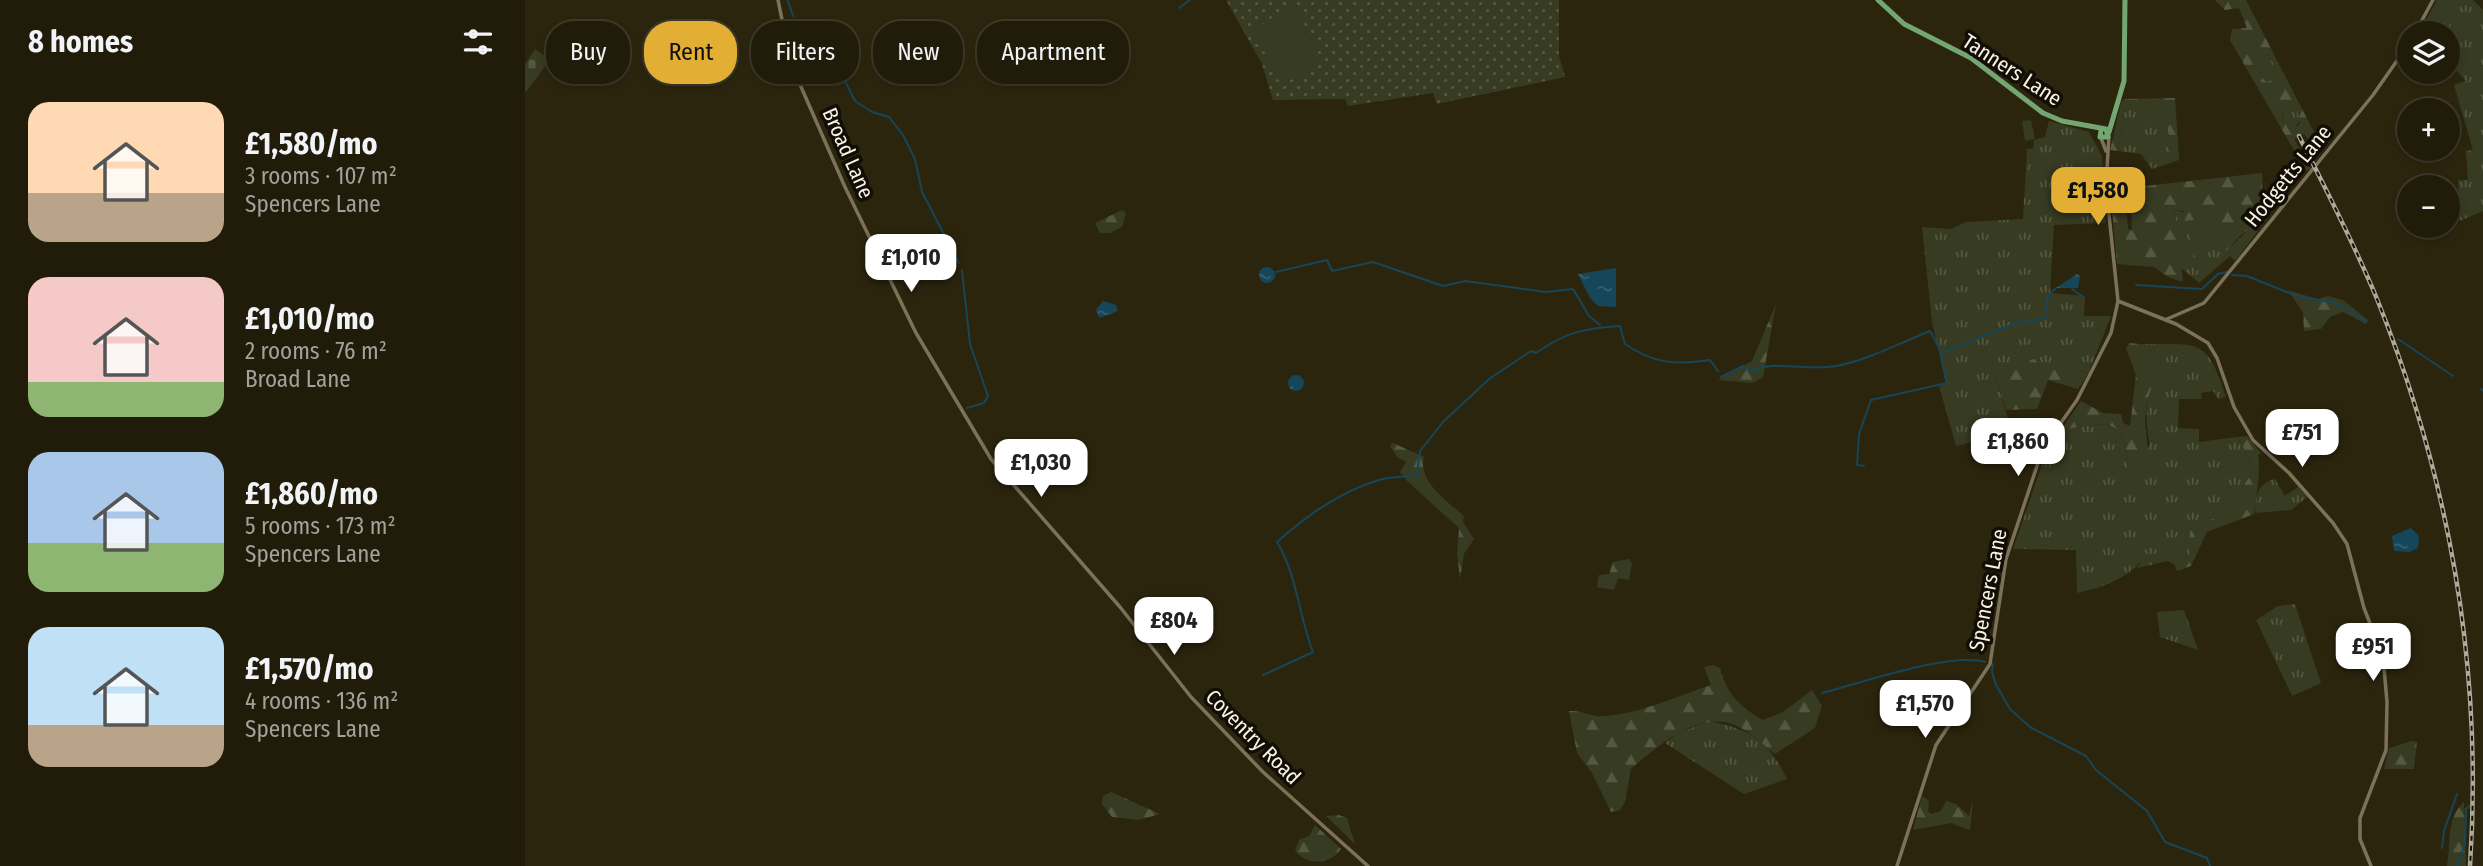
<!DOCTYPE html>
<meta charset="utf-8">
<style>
:root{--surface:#211c0a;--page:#2d2918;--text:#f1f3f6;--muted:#a2a19c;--line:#3e3a2b;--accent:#e2af34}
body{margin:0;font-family:"Fira Sans Condensed",sans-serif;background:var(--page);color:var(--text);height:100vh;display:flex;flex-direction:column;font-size:26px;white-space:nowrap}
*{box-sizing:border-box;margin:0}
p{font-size:23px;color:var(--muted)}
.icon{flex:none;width:38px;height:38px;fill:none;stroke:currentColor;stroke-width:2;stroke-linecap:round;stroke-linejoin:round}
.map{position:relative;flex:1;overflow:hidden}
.panel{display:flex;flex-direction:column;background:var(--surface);width:525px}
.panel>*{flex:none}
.hud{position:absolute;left:21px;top:21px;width:665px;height:63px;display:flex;gap:14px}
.buttons{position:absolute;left:1872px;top:21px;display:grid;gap:14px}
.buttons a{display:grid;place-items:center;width:63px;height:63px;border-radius:50%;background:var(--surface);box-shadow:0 4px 10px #0003,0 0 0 2px var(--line);font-size:35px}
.price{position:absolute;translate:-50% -60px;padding:0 16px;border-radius:14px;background:#fff;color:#222;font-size:23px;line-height:46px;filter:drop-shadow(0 2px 4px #0008)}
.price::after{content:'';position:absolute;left:50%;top:42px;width:21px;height:16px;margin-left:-10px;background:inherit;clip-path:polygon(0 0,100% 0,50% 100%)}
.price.current{background:var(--accent);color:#111}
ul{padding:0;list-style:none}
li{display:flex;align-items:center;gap:21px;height:175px;padding:0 28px}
li span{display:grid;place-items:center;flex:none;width:196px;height:140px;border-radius:21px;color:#555}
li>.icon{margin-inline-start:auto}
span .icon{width:84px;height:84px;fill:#fffc;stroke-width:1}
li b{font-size:30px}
h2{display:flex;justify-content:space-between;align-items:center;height:84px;padding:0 28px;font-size:30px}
.tag{padding:0 24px;border-radius:28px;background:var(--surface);box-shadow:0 4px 10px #0003,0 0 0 2px var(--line);font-size:24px;line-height:63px}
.tag.current{background:var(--accent);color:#111}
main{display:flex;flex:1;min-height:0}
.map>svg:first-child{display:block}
.grass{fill:url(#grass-tufts)}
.forest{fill:url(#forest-firs);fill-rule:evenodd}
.cemetery{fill:url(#cemetery-stones)}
.park{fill:url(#park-dots)}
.pitch{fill:#373b21}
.water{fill:url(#water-ripples)}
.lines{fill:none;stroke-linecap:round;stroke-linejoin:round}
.stream{stroke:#164659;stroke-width:2}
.minor{stroke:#7b7259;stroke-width:3.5}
.major{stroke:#74a673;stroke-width:5}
.rail-casing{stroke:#aea997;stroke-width:4.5}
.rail{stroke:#120e05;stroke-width:2;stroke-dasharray:5;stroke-linecap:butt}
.labels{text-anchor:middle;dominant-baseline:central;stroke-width:7;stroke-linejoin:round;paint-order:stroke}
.street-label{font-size:21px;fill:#f9f4e6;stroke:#120e05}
</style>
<main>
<section class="panel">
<h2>8 homes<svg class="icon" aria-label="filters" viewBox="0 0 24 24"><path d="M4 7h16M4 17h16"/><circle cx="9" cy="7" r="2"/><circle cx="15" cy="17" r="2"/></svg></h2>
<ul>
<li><span style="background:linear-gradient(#ffd9b3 65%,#b9a48a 0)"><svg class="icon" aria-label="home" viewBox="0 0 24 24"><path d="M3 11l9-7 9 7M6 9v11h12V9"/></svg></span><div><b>£1,580/mo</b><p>3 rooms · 107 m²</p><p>Spencers Lane</p></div></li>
<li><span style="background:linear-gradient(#f6c9c9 75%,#8fb573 0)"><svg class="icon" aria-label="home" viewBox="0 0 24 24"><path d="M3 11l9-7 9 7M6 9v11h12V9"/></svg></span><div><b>£1,010/mo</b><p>2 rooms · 76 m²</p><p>Broad Lane</p></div></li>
<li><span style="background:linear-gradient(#a9c7e8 65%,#8fb573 0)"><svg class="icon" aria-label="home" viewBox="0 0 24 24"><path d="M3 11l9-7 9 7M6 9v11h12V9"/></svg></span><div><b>£1,860/mo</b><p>5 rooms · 173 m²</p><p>Spencers Lane</p></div></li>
<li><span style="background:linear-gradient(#bfe0f5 70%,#b9a48a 0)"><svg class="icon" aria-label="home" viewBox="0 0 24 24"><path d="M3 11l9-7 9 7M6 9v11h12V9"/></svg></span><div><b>£1,570/mo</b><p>4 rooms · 136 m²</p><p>Spencers Lane</p></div></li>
</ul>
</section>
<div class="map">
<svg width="1958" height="866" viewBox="0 0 1958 866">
<defs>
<pattern id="grass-tufts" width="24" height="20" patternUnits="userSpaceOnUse" patternTransform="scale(1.75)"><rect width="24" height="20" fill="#373b21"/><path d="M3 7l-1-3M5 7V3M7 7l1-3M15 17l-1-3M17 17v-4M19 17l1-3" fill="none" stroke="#555841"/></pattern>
<pattern id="forest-firs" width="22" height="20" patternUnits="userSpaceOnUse" patternTransform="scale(1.75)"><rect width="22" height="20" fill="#373b21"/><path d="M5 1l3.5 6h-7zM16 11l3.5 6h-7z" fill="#555841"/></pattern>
<pattern id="cemetery-stones" width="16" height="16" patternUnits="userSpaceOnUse" patternTransform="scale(1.75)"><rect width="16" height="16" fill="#373b21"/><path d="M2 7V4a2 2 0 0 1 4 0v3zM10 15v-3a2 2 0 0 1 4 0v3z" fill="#555841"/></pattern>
<pattern id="park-dots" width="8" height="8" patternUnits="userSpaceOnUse" patternTransform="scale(1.75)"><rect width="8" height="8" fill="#373b21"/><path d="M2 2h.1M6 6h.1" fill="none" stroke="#555841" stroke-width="1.8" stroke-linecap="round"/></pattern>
<pattern id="water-ripples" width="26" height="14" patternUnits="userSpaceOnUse" patternTransform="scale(1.75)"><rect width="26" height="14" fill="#164659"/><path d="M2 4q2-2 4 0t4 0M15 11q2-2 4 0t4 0" fill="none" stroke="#396171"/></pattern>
</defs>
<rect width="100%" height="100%" fill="#2c250e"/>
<path class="grass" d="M1912,0h36l10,10v201l-23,10 -2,-41h10l-2,-29 7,-1 -19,-65 12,-4 -18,-20v-28h-29z
M1743,55l6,9 -1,16 -7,2 -6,-7 5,-19z
M1639,105l7,46 8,6v3l-27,9 -11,-15 -23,-3 7,-42z
M1758 117a9 9 0 1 1 18 0a9 9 0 1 1-18 0Z
M1524,121l40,11 13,24 4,67 -52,2 -4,68 35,3 -1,20h27l-23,58 -27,-9 -17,8 -51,-5 19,65 -56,13 -17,-60 7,-2 -14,-62 -10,-95 29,2 15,-7 57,-3 4,-70h6l1,-9 11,-3z
M1650,210l32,8 25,28 19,-19 16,-8 -32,42 -5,-5 -31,27 -18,-15z
M1615,344c60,1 66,-8 86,53l-8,2 -5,-8 -12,2 1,6h-23l-1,29 21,1v13l38,-5 12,21 2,16 -12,19 -6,19 -35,12 -9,33 -43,-3c-15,24 -42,33 -69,39l-1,-43 -63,-1 33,-96 15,-23c46,-7 63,-16 68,40l21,-26c-6,-26 -5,-48 9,-72l-15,-9z
M1750,479l10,17 13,-9 9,10 -16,13 -36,3c1,-17 1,-29 20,-34z
M1770,604l26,79 -29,13 -36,-76 22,-14z
M1659,610l14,40 -38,-13 -3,-25z
M1183,721c41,7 61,20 79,58l-43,15 -79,-51 14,-10z"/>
<path class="forest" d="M1690,0h31l71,138 -8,2 -5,-6 -10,5 17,30 -5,2 -76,-131 2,-11 15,-1 -8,-20 -14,2zM1743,55l6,9 -1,16 -7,2 -6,-7 5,-19zM1764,108l8,3 3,12 -2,3 -14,-6 -2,-5z
M1650,98l4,59 -8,-6 -7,-46 -39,4 -7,42 -8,-1 11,-47 3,-4z
M1737,173l1,47 -22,15 -15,16 -19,-33 -22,3 -1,-10 -9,-1 8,72 -15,-5 -14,-10 -37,-3 -5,-55 14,-1 2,21 4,1 -1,-21h4l1,-22z
M597,210l4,3 -4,14 -12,6h-10l-5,-10z
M1670,226l4,3 3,39 -7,4 -4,-41z
M1763,290l29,9 11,-3 15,4 25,20 -2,4 -23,-12 -13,5 -9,12 -17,2 -1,-18z
M1251,304l-13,73 -10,6 -35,-3 34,-19z
M1605,343l10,1 5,19 14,9c-9,16 -13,30 -14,48 0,20 8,30 -6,48l-10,2c-5,-57 -22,-47 -68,-40l20,-29 22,12 18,1 2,9 7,3 6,-51 -10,-27z
M1510,359l9,14 17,-8 27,9 -10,15 -30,-9 -11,29 -31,1 -13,-42z
M1722,436l14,17 -3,2c3,14 -2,43 -4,59l-47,18 -16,34 -14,5 -3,-7 -7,-3 -30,7 8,-14 44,3 1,-25 8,-8 35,-12 6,-19 12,-19 -2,-16 -12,-21z
M868,443l31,14c-7,24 24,45 40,59l-1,6 11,17 -10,15 -4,25 -3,-25 2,-26 -52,-47 -7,-9 6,-10 -9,-5 -7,-11z
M1104,559l3,4 -3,17 -11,-2 -4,12 -17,-3 2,-12 10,-1 4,-12z
M1188,665l7,3c6,25 20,39 43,52l20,-8 29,-22 10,16 -7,22 -40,26c-11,-8 -22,-20 -34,-26 -38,-22 -83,18 -110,41l-6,33 -5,8 -9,2 -19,-39 -15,-20 -8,-42c14,-1 25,7 37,5 35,-3 72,-20 105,-31l-7,-18z
M1887,741l5,1 -3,27h-30l5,-21z
M586,792l49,22 -21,6 -27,-3 -10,-13 1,-8z
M1397,796l7,5 -1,10 3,3 10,-3 5,-10 10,3 13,12 4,-15 -3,29 -19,-7 -38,7z
M1939,802l2,64h-19c4,-21 -1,-49 17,-64z
M814,815l8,3 8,26 -29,-28z
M790,825l26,24c-11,16 -33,17 -46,2l4,-11 10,-4z"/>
<path class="cemetery" d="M10,49l15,11 -25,33v-29z"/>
<path class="park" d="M701,0h333v56l6,21 -128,27 -4,-11 -85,13 -3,-7 -72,1 -11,-36z"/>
<path class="pitch" d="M769,3l29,60 -42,22 -27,-55z
M1506,120l4,19 -10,2 -3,-20z"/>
<path class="water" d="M734 275a8 8 0 1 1 16 0a8 8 0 1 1-16 0Z
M1091,268v39l-18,-1 -8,-8 -12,-24z
M1552,274l3,2 -2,12h-22z
M578,301l13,4 2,6 -19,7 -3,-8z
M763 383a8 8 0 1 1 16 0a8 8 0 1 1-16 0Z
M1886,528l8,8 -1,12 -8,4 -16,-1 -2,-15z"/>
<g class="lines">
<path class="stream" d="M263,1l5,15
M654,8l11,-8
M272,26l9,36
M285,75l27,-10 18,36 17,11 17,5 14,18 12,24 7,33 37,71
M437,270l8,74 18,52 -4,7 -17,5
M751,272l51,-12 5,11 41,-9 70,24 22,-5 81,11 27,-3 16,27 11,9
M1707,275l15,1 47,19 44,9 28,17
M1611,285l66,4 16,-15 9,-2
M1547,289l11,8
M1521,313l2,-18 8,-7
M1873,339l55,37
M1196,377l22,-11 8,5c23,-11 57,0 85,-5 29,-5 64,-23 94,-35l12,22 71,-29 34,-6
M1956,389l2,2
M1339,466l-7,-1 2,-31 12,-34 76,-17 -6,-28
M1468,664l-1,8 4,13 14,24 20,18 56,29 10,14 51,41 18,31 42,16 3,8
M738,675l50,-23c-14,-36 -16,-77 -36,-110 29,-26 64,-51 102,-62 13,-4 25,-2 38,-6l3,-23 23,-29 46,-43 42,-28 5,2c30,-21 49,-25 84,-27l5,18c29,20 51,21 85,16l8,11
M1297,693c40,-10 127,-41 163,-31
M1917,848l2,-17 13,-37
M1932,866l8,-22 1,-35 3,-3"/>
<path class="minor" d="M253,0l13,64 54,123 71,146 75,126 129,148 71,90 72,75 105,94
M1890,33l18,-33
M1576,138l5,13
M1593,301l58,23 32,19 9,15 17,49 19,33 36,33 44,50 14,21 17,64 19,49 4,45 -1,48 -26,68v21l11,27
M1642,319l37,-16 169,-208 37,-53
M1372,866l39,-121 54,-81 16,-105 37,-111 34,-48 34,-67 7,-32 -12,-115 3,-51"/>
<path class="major" d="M1353,0l26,24 67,34 72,55 19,8 44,8 2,8h-8l1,-7
M1584,132l15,-51 1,-81"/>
<defs>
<path id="rail" d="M1774,136c27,54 55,107 78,163 73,181 106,372 93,567"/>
</defs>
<use href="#rail" class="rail-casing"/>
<use href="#rail" class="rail"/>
</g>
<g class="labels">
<g class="street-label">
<text transform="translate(1487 70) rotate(33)">Tanners Lane</text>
<text transform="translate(323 153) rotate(66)">Broad Lane</text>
<text transform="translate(1763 176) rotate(-51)">Hodgetts Lane</text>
<text transform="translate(1463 590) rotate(-79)">Spencers Lane</text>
<text transform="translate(728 737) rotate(45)">Coventry Road</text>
</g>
</g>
</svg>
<div class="buttons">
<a><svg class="icon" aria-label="layers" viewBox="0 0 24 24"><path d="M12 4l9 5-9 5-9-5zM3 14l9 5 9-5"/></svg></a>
<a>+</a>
<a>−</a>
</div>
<b class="price current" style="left:1573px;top:227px">£1,580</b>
<b class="price" style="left:386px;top:294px">£1,010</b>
<b class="price" style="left:1777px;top:469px">£751</b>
<b class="price" style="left:1493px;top:478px">£1,860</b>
<b class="price" style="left:516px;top:499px">£1,030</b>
<b class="price" style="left:649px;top:657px">£804</b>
<b class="price" style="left:1848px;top:683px">£951</b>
<b class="price" style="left:1400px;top:740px">£1,570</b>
<div class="hud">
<a class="tag">Buy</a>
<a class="tag current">Rent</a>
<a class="tag">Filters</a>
<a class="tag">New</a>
<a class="tag">Apartment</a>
</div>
</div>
</main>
